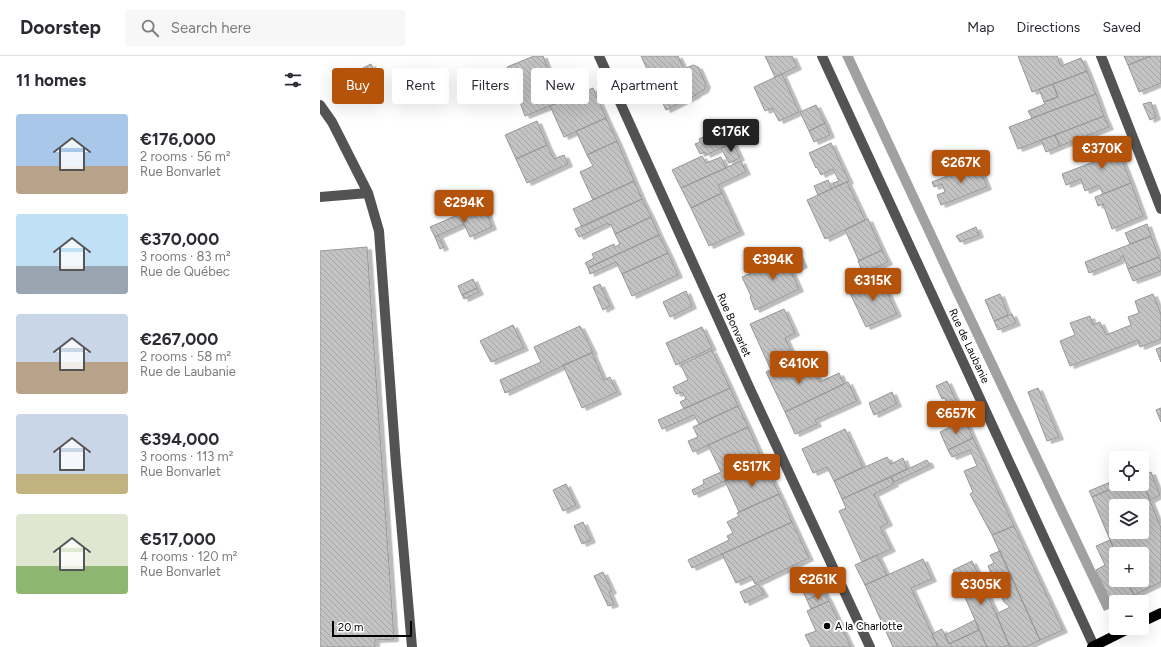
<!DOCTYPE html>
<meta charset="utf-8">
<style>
:root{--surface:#fff;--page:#f7f7f7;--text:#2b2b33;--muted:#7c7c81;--line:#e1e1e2;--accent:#b45309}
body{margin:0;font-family:Figtree,sans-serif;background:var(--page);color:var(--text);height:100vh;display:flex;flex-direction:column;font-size:15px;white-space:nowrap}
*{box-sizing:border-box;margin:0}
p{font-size:13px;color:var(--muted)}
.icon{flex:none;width:22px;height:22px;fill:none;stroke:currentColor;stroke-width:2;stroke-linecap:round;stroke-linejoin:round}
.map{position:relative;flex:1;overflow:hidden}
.side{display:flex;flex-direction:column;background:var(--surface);width:320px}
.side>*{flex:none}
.banner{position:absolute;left:12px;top:12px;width:380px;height:36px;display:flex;gap:8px}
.fabs{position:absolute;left:789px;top:395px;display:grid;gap:8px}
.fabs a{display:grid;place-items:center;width:40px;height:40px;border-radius:4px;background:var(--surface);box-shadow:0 4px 16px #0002;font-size:20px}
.scale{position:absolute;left:12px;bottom:10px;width:80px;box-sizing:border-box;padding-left:4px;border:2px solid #000;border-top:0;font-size:11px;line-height:14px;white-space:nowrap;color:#000;-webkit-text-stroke:3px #fff;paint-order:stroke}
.price{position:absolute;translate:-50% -34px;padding:0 9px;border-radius:4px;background:var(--accent);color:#fff;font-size:13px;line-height:26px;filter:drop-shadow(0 1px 2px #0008)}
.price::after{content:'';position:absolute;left:50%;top:24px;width:12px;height:9px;margin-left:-6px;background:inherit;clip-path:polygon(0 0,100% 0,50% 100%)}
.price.active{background:#222;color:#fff}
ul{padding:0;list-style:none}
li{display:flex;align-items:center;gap:12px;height:100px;padding:0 16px}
li span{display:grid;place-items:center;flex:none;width:112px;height:80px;border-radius:4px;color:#555}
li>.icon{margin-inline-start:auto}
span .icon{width:48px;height:48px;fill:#fffc;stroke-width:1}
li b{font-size:17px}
h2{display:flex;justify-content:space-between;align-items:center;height:48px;padding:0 16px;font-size:17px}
.chip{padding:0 14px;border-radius:4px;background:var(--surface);box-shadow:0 4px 16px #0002;font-size:14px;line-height:36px}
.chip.active{background:var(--accent);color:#fff}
header{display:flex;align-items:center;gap:24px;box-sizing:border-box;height:56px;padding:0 20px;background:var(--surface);border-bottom:1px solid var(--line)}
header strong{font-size:19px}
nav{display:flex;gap:22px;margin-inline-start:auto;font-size:14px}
.search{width:280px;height:36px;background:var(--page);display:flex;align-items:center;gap:10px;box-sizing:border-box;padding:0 14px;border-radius:4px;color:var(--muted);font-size:15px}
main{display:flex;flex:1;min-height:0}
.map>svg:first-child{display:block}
.water{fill:#a1a1a1}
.building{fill:url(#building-back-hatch);stroke:#979797;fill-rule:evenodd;filter:url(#shadow)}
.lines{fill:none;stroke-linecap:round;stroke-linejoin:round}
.minor{stroke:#535353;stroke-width:10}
.major{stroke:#000;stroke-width:10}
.poi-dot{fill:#000;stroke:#fff;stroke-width:1.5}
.labels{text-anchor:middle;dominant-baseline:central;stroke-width:4;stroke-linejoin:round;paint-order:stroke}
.street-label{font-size:11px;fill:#000;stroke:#fff}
.poi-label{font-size:11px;fill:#000;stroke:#fff;text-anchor:start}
</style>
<header>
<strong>Doorstep</strong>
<div class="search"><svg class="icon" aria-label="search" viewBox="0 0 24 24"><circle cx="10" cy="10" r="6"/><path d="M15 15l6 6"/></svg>Search here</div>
<nav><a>Map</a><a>Directions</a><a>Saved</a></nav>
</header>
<main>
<section class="side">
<h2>11 homes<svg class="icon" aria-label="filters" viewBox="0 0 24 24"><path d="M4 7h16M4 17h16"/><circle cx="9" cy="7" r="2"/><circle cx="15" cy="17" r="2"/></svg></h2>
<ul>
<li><span style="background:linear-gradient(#a9c7e8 65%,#b9a48a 0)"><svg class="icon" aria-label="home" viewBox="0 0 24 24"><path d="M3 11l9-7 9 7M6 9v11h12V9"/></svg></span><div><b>€176,000</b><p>2 rooms · 56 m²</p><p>Rue Bonvarlet</p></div></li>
<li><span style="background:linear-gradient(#bfe0f5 65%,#9aa5b1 0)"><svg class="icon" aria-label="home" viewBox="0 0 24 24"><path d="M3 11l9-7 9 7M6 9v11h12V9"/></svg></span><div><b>€370,000</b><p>3 rooms · 83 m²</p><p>Rue de Québec</p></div></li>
<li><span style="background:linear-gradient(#c9d6e8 60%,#b9a48a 0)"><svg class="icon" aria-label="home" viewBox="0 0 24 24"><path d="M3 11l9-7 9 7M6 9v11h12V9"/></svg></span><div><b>€267,000</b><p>2 rooms · 58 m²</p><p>Rue de Laubanie</p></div></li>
<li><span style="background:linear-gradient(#c9d6e8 75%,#c2b280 0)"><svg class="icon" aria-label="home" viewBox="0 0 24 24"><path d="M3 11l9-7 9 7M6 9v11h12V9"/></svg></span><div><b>€394,000</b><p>3 rooms · 113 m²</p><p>Rue Bonvarlet</p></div></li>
<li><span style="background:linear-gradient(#dfe7d0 65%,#8fb573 0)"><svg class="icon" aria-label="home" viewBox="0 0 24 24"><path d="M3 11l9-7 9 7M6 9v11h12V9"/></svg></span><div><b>€517,000</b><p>4 rooms · 120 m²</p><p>Rue Bonvarlet</p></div></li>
</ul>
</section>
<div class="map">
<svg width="841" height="591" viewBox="0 0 841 591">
<defs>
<pattern id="building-back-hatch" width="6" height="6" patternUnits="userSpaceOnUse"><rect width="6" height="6" fill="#c3c3c3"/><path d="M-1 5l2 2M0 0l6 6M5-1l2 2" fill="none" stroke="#a6a6a6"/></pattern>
<filter id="shadow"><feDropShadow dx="4.5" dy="2.5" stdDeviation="0" flood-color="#0004"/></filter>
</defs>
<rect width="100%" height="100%" fill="#fff"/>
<path class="water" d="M522,0h11l110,236 150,315 -9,4 -150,-315z"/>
<path class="building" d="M214,0h9l17,46 -35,14 -18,-49z
M321,0h37l6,13 9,-4 5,2 8,18 -2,5 -8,4v1l-30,15z
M445,0h27l5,11 -22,10z
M698,0h39l4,10 20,-8 6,13 -55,21z
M804,0h27l-23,9z
M831,0h10v27l-22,9 -11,-27z
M51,8l7,15 -14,7 -7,-15z
M767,15l9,23 -64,24 -4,-7 17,-7 -1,-2 14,-5 -5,-13z
M462,18l17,38 -20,9 -7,-13 -7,3 -11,-24z
M733,28l5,13 -14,5 -5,-13z
M273,32l13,30 -42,19 -14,-31z
M776,38l8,22 -86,33 -9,-22z
M831,46l5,15 -6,3 -7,-16z
M496,49l9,18 -16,8 -9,-19z
M784,60l5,11 -49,19 -5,-11z
M286,62l11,23 -30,14 -11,-24z
M217,65l10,24 -31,14 -11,-24z
M413,67l8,16 -35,16 -1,-3 -5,2 -5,-10 5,-2 -1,-3z
M505,67l5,12 -16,7 -5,-11z
M735,79l5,11 -14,6 -5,-12z
M793,82l18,45 -28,11 -4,-9 -14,6 -4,-12 -15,6 -4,-11 34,-13 -5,-14z
M297,85l17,40 -41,19 -13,-28 13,-6 -6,-11z
M413,87l7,15 -11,5 -8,-15z
M511,87l18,38 -14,6 -2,-4 6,-2 -6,-12 -12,6 -4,-8 -1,1 -7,-15z
M227,89l7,14 10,-4 4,9 -41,19 -11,-24z
M382,100l4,7 15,-6 5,11 -45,20 -9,-18z
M421,105l5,11 -28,13 4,8 -31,15 -10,-20z
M658,108l9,23 -46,18 -4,-10 8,-3 -3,-8 -8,3 -2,-5z
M508,124l4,9 -14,6 -4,-9z
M314,125l8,18 -60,28 -9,-18z
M527,126l18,38 -40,19 -18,-39z
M811,127l12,33 -31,13 -9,-25 -5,2 -3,-9z
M402,137l18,39 -31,14 -18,-38z
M322,143l9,18 -36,17 -4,-10 -3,1v-2l-29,14 -4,-8z
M149,154l3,8 14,-7 6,16 -22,10 -6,-13 -29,13 -5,-10z
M331,161l8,18 -71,33 -3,-5 9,-5 -2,-4 22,-10 1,3 5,-3 -5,-10z
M548,163l14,31 -23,11 -14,-31z
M827,168l4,12 -21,8 -5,-11z
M656,171l3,8 -19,7 -4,-6z
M118,179l6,12 -4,2 -5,-12z
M339,179l9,18 -46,21 -6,-12 -26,12 -2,-6z
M831,180l8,21 -31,12 -5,-14 -4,6 -30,12 -4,-11z
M47,191l27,392 -19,1v7h-55v-396z
M562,194l6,12 -25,11 -5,-12z
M477,196l6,13 -12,6 8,18 -44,21 -5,-13 1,-1 -9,-19z
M348,197l10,22 -46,21 -10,-22z
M839,201l2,4v10l-28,10 -5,-12z
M560,221l17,37 -31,13 -17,-36z
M153,223l4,9 -15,7 -4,-9z
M280,228l10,22 -7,4 -10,-23z
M157,232l2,4 -15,7 -2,-4z
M366,235l6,15 -22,11 -7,-15z
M680,238l8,21 -14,6 -9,-21z
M833,238l8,20v25l-21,8 -2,-7 -68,26 -10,-25 15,-6 -5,-12 20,-7 3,9 7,-3 6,13 25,-10 -3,-8 11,-4 -4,-12z
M464,253l11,24 -10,5 10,21 -24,11 -21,-46z
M692,258l4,9 -18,7 -4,-9z
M193,269l11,23 -33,14 -11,-21z
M260,270l13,26 -88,41 -5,-13 41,-18 -7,-15z
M382,271l10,21 -36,17 -10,-22z
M841,291v15l-5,-13z
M392,294l18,38 -46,21 -4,-7 6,-3 -4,-7 -6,2 -3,-7 15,-7 -7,-15z
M272,297l12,27 6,-3 7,15 -35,16 -19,-43z
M471,305l3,6 9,-4 6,14 7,-3 4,8 19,-9 5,11 -59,28 -19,-40z
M627,325l16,35 -8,4 -10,-22 -3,1 -6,-13z
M528,326l9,19 -42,19 2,4 -22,10 -10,-22z
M410,332l8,18 -39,18 -5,-9 -32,14 -4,-9z
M718,332l21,49 -12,4 -19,-49z
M572,336l5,12 -23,11 -5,-12z
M418,350l10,21 -55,25 -5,-11 10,-4 -5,-10z
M841,352v14l-5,-12z
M645,364l8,18 -25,12 -8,-18z
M428,371l16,36 -70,32 -2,-5 12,-6 -1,-4 18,-8 -13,-27z
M525,373l18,38 -29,14 -7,-14 -14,6 -11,-24z
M653,382l41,88 -22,9 -22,-41 3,-2 -9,-21 13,-5 -7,-16 -18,7 -4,-7z
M567,401l4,7 12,-6 4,11 -65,30 -8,-18z
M607,404l3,5 -36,17 -3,-5z
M444,407l15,31 -40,18 -14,-31z
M831,416l9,23 -10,5 -8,-19v-6z
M796,420v8h7l-31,13 -3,-6 24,-10 -2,-3z
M571,421l3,7 -20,10 14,29 -8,4 11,22 -29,13 -23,-51 7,-3 -4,-9z
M822,425l19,47v54l-27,13 -7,-15h15v-26h-26l-24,-57 31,-13h19zM796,450h26v26h-26z
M246,428l10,21 -13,6 -10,-21z
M459,438l13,28 -100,46 -4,-8 41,-20 -2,-4 6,-3 -6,-11 12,-6 -2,-3z
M263,466l8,18 -9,4 -8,-18z
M472,466l17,36 -54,26 -4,-8 -15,7 -14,-29z
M694,470l49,104 -23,10 -48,-105z
M790,484l6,14v26h11l7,15 -18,7 -4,3 -16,-35 9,-5 -9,-19z
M680,495l40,89 -14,7h-16l-14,-33 14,-7 -6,-5 -16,-36 6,-3 -4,-8z
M557,499l10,20 -22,10 -10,-20z
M603,503l9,20 -21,9 27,59h-45l-28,-62z
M652,505l24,53 13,31 -6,2h-16l-34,-77z
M495,515l9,21 -17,8 -10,-21z
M283,516l9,19 -3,1 5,12 -6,2 -14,-30z
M438,528l6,10 -19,9 -5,-11z
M504,536l5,9 -18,8 -4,-9z
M509,545l9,19 13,27h-40l-6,-12 11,-4 -9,-20z
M655,564l4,10 -30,14 -4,-9z
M622,573l7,15 30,-14 8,17h-49l-6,-13z"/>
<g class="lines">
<path class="minor" d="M279,0l151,333 120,258
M502,0l272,590
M781,0l60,153
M0,49l12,17 36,71 11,38 17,233 16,183
M0,141l48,-4"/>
<path class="major" d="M822,566l19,-9
M772,591l38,-19"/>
</g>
<circle class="poi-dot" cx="507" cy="570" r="4"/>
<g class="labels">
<g class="street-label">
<text transform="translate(414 269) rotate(66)">Rue Bonvarlet</text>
<text transform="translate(649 290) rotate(65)">Rue de Laubanie</text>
</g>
<g class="poi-label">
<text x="515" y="570">A la Charlotte</text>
</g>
</g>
</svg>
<div class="fabs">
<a><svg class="icon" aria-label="locate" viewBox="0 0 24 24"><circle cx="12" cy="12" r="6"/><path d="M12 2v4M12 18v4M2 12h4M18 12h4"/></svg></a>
<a><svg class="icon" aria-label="layers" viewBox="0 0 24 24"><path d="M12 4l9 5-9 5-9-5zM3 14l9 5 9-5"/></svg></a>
<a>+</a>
<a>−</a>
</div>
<div class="scale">20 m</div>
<b class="price active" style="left:411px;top:97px">€176K</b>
<b class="price" style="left:782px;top:114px">€370K</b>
<b class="price" style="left:641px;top:128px">€267K</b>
<b class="price" style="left:144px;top:168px">€294K</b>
<b class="price" style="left:453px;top:225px">€394K</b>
<b class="price" style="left:553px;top:246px">€315K</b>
<b class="price" style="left:479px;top:329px">€410K</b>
<b class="price" style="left:636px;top:379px">€657K</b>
<b class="price" style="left:432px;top:432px">€517K</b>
<b class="price" style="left:498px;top:545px">€261K</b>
<b class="price" style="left:661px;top:550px">€305K</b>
<div class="banner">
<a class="chip active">Buy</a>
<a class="chip">Rent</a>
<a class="chip">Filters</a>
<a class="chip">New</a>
<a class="chip">Apartment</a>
</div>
</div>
</main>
